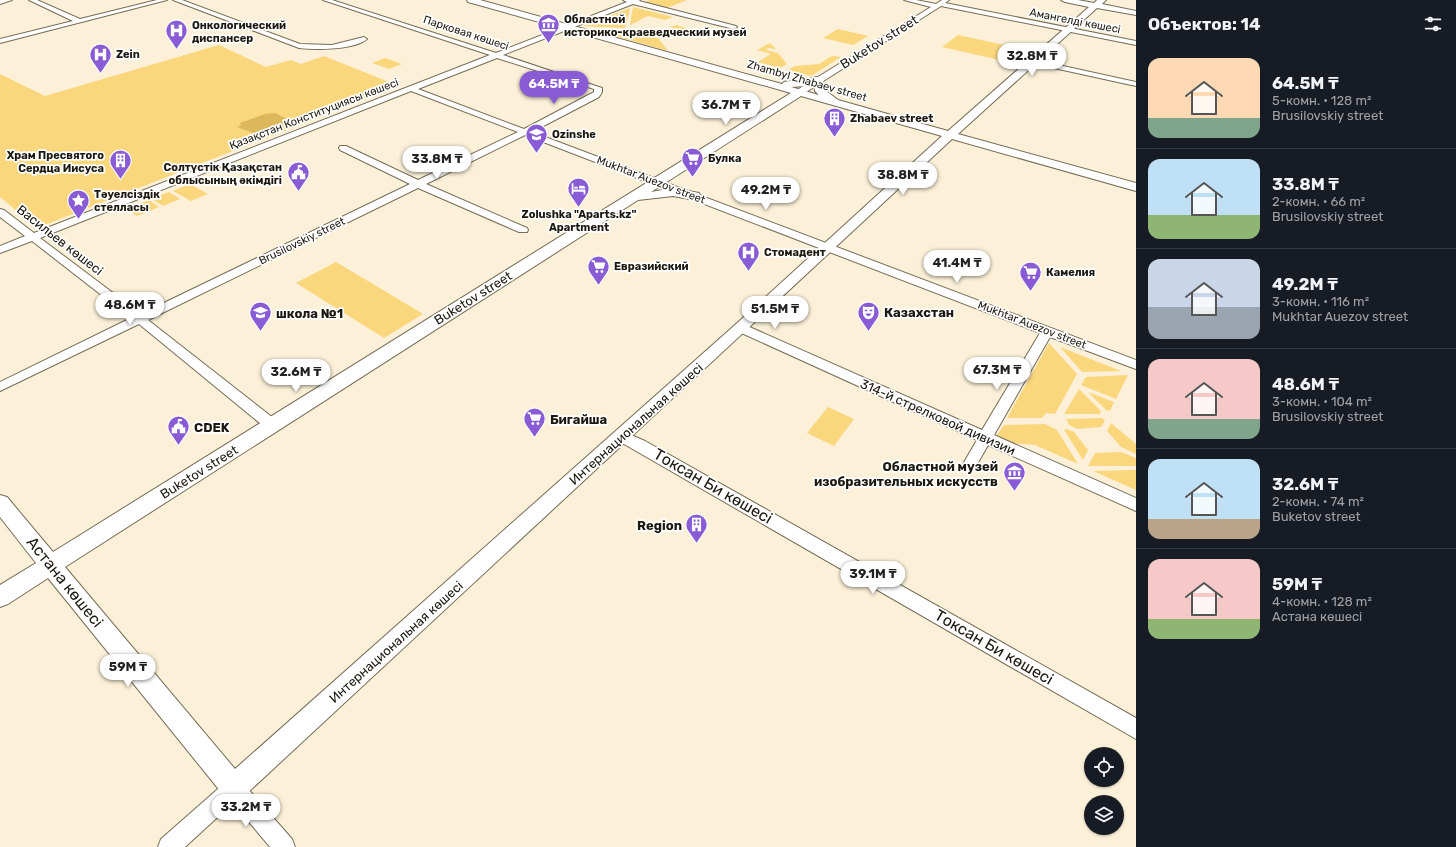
<!DOCTYPE html>
<html lang="ru">
<meta charset="utf-8">
<style>
:root{--surface:#171b24;--page:#242831;--text:#f1f3f6;--muted:#9ea1a6;--line:#363941;--accent:#895cd6}
body{margin:0;font-family:Rubik,sans-serif;background:var(--page);color:var(--text);height:100vh;display:flex;flex-direction:column;font-size:15px;white-space:nowrap}
*{box-sizing:border-box;margin:0}
p{font-size:13px;color:var(--muted)}
.icon{flex:none;width:22px;height:22px;fill:none;stroke:currentColor;stroke-width:2;stroke-linecap:round;stroke-linejoin:round}
.map{position:relative;flex:1;overflow:hidden}
.details{display:flex;flex-direction:column;background:var(--surface);width:320px}
.details>*{flex:none}
.controls{position:absolute;left:1084px;top:747px;display:grid;gap:8px}
.controls a{display:grid;place-items:center;width:40px;height:40px;border-radius:50%;background:var(--surface);box-shadow:0 1px 3px #0004;font-size:20px}
.price{position:absolute;translate:-50% -34px;padding:0 9px;border-radius:14px;background:#fff;color:#222;font-size:13px;line-height:26px;filter:drop-shadow(0 1px 2px #0008)}
.price::after{content:'';position:absolute;left:50%;top:24px;width:12px;height:9px;margin-left:-6px;background:inherit;clip-path:polygon(0 0,100% 0,50% 100%)}
.price.on{background:var(--accent);color:#fff}
ul{padding:0;list-style:none}
li{display:flex;align-items:center;gap:12px;height:100px;padding:0 12px}
li+li{border-top:1px solid var(--line)}
li span{display:grid;place-items:center;flex:none;width:112px;height:80px;border-radius:12px;color:#555}
li>.icon{margin-inline-start:auto}
span .icon{width:48px;height:48px;fill:#fffc;stroke-width:1}
li b{font-size:17px}
h2{display:flex;justify-content:space-between;align-items:center;height:48px;padding:0 12px;font-size:17px}
main{display:flex;flex:1;min-height:0}
.map>svg:first-child{display:block}
.green{fill:#fad67d}
.water{fill:#dcb75b}
.lines{fill:none;stroke-linecap:round;stroke-linejoin:round}
.minor-casing{stroke:#756c56;stroke-width:2}
.major-casing{stroke:#756c56;stroke-width:2}
.minor{fill:#fff;fill-rule:evenodd}
.major{fill:#fff;fill-rule:evenodd}
.labels{text-anchor:middle;dominant-baseline:central;stroke-width:3.5;stroke-linejoin:round;paint-order:stroke}
.far-poi-label{font-size:11px;font-weight:bold;fill:#1d1910;stroke:#fff;text-anchor:start}
.far-street-label{font-size:11px;fill:#1d1910;stroke:#fff}
.street-label{font-size:13px;fill:#1d1910;stroke:#fff}
.poi-label{font-size:13px;font-weight:bold;fill:#1d1910;stroke:#fff;text-anchor:start}
.near-street-label{font-size:16px;fill:#1d1910;stroke:#fff}
</style>
<main>
<div class="map">
<svg width="1136" height="847" viewBox="0 0 1136 847">
<rect width="100%" height="100%" fill="#fcf1d8"/>
<path class="green" d="M650,0h37l-20,8 -24,-5z
M633,7l40,10 -8,3 -17,-4 -18,9z
M630,8l-4,18 -2,2 -40,-2z
M676,25l17,5 -17,8 -17,-5z
M625,29l33,9 10,13 -56,-16z
M838,29l30,7 -15,9 -30,-7z
M958,35l60,13 -14,13 -62,-14z
M770,43l6,6 -8,-1 -2,2 12,3 9,11 -7,4 -22,-6 13,-8 -14,-4z
M219,45l47,22 25,-7 10,4 23,-8 75,30 -362,142 -37,-31v-123l45,22z
M832,56l9,1 -30,19 -23,-6 7,-4 24,-2z
M385,58l17,6 -13,5 -17,-6z
M190,184l18,10 -17,7 -18,-10z
M169,192l11,7 -17,7 -11,-7z
M149,200l10,7 -22,9 -10,-7z
M336,262l87,52 -39,24 -88,-55z
M1049,343l28,31 -22,40 -9,-1 -4,5h-35z
M1060,347l61,24 -39,1z
M1128,375l-12,24 -35,-14 5,-8z
M1079,389l22,22 -1,3h-36z
M1088,392l26,10 -4,9 -4,-1z
M828,407l26,12 -20,27 -27,-13z
M1102,418l3,2 -4,7 -24,2 -8,-4 -3,-6z
M1111,423l25,21v10l-15,-7 -14,-16z
M1045,424l12,6 21,34 -43,-19 -27,-2 -13,-5 9,-13z
M1067,429l7,3 14,18 -5,10 -19,-30z
M1121,452l15,6v8h-48l7,-13z
M1136,470v20l-43,-19z"/>
<path class="water" d="M275,113l14,7 -3,2 1,2 -22,8 -12,1 -16,-6 4,-2 -1,-2 25,-9z"/>
<g class="lines">
<defs>
<path id="minor" d="M0,0h12l-12,4z
M29,0h8l43,19 77,-19h10l-167,43v-4l73,-18z
M173,0h9l118,44 32,1 32,-8 3,2c-13,11 -51,11 -68,9z
M323,0h9l164,53 131,-51 -4,-2h17l-1,1 97,25 1,1 -3,2 -101,-25 -130,51 99,33v4l-3,5 -67,35 604,228v9l-86,-32 -56,98 142,63v13l-148,-66 -13,23 -5,1 -5,-1 -2,-4 14,-24 -240,-109 -2,-3 2,-3h8l237,105 58,-97 -515,-198 -99,49 101,44 1,2 -1,2h-8l-101,-44 -270,132 129,101 2,4 -2,4 -5,1 -5,-1 -128,-105 -139,67v-9l131,-64 -99,-77 -32,12v-7l25,-10 -25,-19v-8l4,1 30,23 456,-178zM497,58l97,31v3l-70,37 -106,-40zM411,91l107,41 -100,48 -72,-34h-6l-1,2 1,2 70,34 -269,130 -101,-76z
M904,0h12l20,4 6,-4h7l-4,3 191,38v4l-195,-39 -138,88h-6v-4l134,-83z
M1031,59l105,23v4l-105,-23z
M622,431l23,10 491,277v21l-519,-299 -2,-4 2,-4z
M234,778l7,3 51,58 3,8h-25l-37,-44 -48,44h-27l3,-8 66,-58z"/>
<path id="major" d="M467,0h13l302,84 2,-2c7,-2 15,-1 23,-2 5,-2 10,-4 15,-3l3,13 13,10 110,31 141,-124 -24,-5 -4,-2h17l16,3 3,-3h9l-4,4 34,7v4l-39,-7 -139,126 178,49v8l-184,-52 -709,658 -9,4 -9,-4 -177,-219 -40,26 -8,3v-22l36,-22 -36,-46v-22l7,2 46,55 738,-459 -323,-91zM814,84l1,7 4,4 -28,-8 15,-1zM801,96l141,40 -207,189 -500,444 -170,-202 573,-367 35,-4 22,4 4,-1 2,-3 -2,-3 -26,-5 -22,4z"/>
</defs>
<use href="#minor" class="minor-casing"/>
<use href="#major" class="major-casing"/>
<use href="#minor" class="minor"/>
<use href="#major" class="major"/>
</g>
<defs>
<symbol id="museum-pin" viewBox="-11 -11 22 30"><path d="M0 17L-7.5 6A9.5 9.5 0 1 1 7.5 6Z" fill="#895cd6" stroke="#fff"/><path d="M0-6L6-3V-2H-6V-3ZM-5-1h2V3h-2ZM-1-1h2V3h-2ZM3-1h2V3H3ZM-6 4H6V6H-6Z" fill="#fff"/></symbol>
<symbol id="hospital-pin" viewBox="-11 -11 22 30"><path d="M0 17L-7.5 6A9.5 9.5 0 1 1 7.5 6Z" fill="#895cd6" stroke="#fff"/><path d="M-5-5h3v3.5h4V-5h3V5h-3V1.5h-4V5h-3Z" fill="#fff"/></symbol>
<symbol id="building-pin" viewBox="-11 -11 22 30"><path d="M0 17L-7.5 6A9.5 9.5 0 1 1 7.5 6Z" fill="#895cd6" stroke="#fff"/><path d="M-4-6H4V6H1V3H-1V6H-4ZM-2.5-4.3h1.7v1.8h-1.7ZM.8-4.3h1.7v1.8H.8ZM-2.5-1h1.7V.8h-1.7ZM.8-1h1.7V.8H.8Z" fill="#fff"/></symbol>
<symbol id="school-pin" viewBox="-11 -11 22 30"><path d="M0 17L-7.5 6A9.5 9.5 0 1 1 7.5 6Z" fill="#895cd6" stroke="#fff"/><path d="M0-5L7-2L0 1L-7-2ZM-4 1L0 2.5L4 1V4Q0 6-4 4Z" fill="#fff"/></symbol>
<symbol id="supermarket-pin" viewBox="-11 -11 22 30"><path d="M0 17L-7.5 6A9.5 9.5 0 1 1 7.5 6Z" fill="#895cd6" stroke="#fff"/><path d="M-6-5.5h2.5l.6 2H6L4.5 2H-2.5L-4.4-4H-6ZM-1.5 3.2a1.3 1.3 0 1 0 .1 0ZM3 3.2a1.3 1.3 0 1 0 .1 0Z" fill="#fff"/></symbol>
<symbol id="civic-pin" viewBox="-11 -11 22 30"><path d="M0 17L-7.5 6A9.5 9.5 0 1 1 7.5 6Z" fill="#895cd6" stroke="#fff"/><path d="M-.6-6.5H3V-4.5H.6V-3L4-1V1h2V6H-6V1h2V-1L-.6-3ZM-1.2 2.5V6h2.4V2.5Z" fill="#fff"/></symbol>
<symbol id="hotel-pin" viewBox="-11 -11 22 30"><path d="M0 17L-7.5 6A9.5 9.5 0 1 1 7.5 6Z" fill="#895cd6" stroke="#fff"/><path d="M-6-4.5h1.5V1H6V5H4.5V3h-9V5H-6ZM-4 0a1.8 1.8 0 1 1 3.6 0ZM.5 0V-2.5h3Q6-2.5 6 0Z" fill="#fff"/></symbol>
<symbol id="sight-pin" viewBox="-11 -11 22 30"><path d="M0 17L-7.5 6A9.5 9.5 0 1 1 7.5 6Z" fill="#895cd6" stroke="#fff"/><path d="M0-6L1.8-2.2L6-1.7L2.9 1.2L3.7 5.4L0 3.3L-3.7 5.4L-2.9 1.2L-6-1.7L-1.8-2.2Z" fill="#fff"/></symbol>
<symbol id="theatre-pin" viewBox="-11 -11 22 30"><path d="M0 17L-7.5 6A9.5 9.5 0 1 1 7.5 6Z" fill="#895cd6" stroke="#fff"/><path d="M-5-5.5Q0-4 5-5.5V0Q5 5 0 6Q-5 5-5 0ZM-3.3-2.5H-1v1.5H-3.3ZM1-2.5H3.3v1.5H1ZM-2.8 1Q0 5.5 2.8 1Z" fill="#fff"/></symbol>
</defs>
<g fill-rule="evenodd">
<use href="#museum-pin" x="536" y="12" width="25" height="34"/>
<use href="#hospital-pin" x="164" y="18" width="25" height="34"/>
<use href="#hospital-pin" x="88" y="42" width="25" height="34"/>
<use href="#building-pin" x="822" y="106" width="25" height="34"/>
<use href="#school-pin" x="524" y="122" width="25" height="34"/>
<use href="#supermarket-pin" x="680" y="146" width="25" height="34"/>
<use href="#building-pin" x="108" y="148" width="25" height="34"/>
<use href="#civic-pin" x="286" y="160" width="25" height="34"/>
<use href="#hotel-pin" x="566" y="176" width="25" height="34"/>
<use href="#sight-pin" x="66" y="188" width="25" height="34"/>
<use href="#hospital-pin" x="736" y="240" width="25" height="34"/>
<use href="#supermarket-pin" x="586" y="254" width="25" height="34"/>
<use href="#supermarket-pin" x="1018" y="260" width="25" height="34"/>
<use href="#theatre-pin" x="856" y="300" width="25" height="34"/>
<use href="#school-pin" x="248" y="300" width="25" height="34"/>
<use href="#supermarket-pin" x="522" y="406" width="25" height="34"/>
<use href="#civic-pin" x="166" y="414" width="25" height="34"/>
<use href="#museum-pin" x="1002" y="460" width="25" height="34"/>
<use href="#building-pin" x="684" y="512" width="25" height="34"/>
</g>
<g class="labels">
<g class="far-poi-label">
<text x="564" y="19">Oбластной<tspan x="564" dy="13">историко-краеведческий музей</tspan></text>
<text x="192" y="25">Онкологический<tspan x="192" dy="13">диспансер</tspan></text>
<text x="116" y="54">Zein</text>
<text x="850" y="118">Zhabaev street</text>
<text x="552" y="134">Ozinshe</text>
<text x="104" y="155" text-anchor="end">Храм Пресвятого<tspan x="104" dy="13">Сердца Иисуса</tspan></text>
<text x="708" y="158">Булка</text>
<text x="282" y="167" text-anchor="end">Солтүстік Қазақстан<tspan x="282" dy="13">облысының әкімдігі</tspan></text>
<text x="94" y="194">Тәуелсіздік<tspan x="94" dy="13">стелласы</tspan></text>
<text x="579" y="214" text-anchor="middle">Zolushka "Aparts.kz"<tspan x="579" dy="13">Apartment</tspan></text>
<text x="764" y="252">Стомадент</text>
<text x="614" y="266">Евразийский</text>
<text x="1046" y="272">Камелия</text>
</g>
<g class="far-street-label">
<text transform="translate(1075 21) rotate(11)">Амангелді көшесі</text>
<text transform="translate(466 33) rotate(18)">Парковая көшесі</text>
<text transform="translate(807 81) rotate(16)">Zhambyl Zhabaev street</text>
<text transform="translate(314 114) rotate(-21)">Қазақстан Конституциясы көшесі</text>
<text transform="translate(651 180) rotate(21)">Mukhtar Auezov street</text>
<text transform="translate(302 241) rotate(-26)">Brusilovskiy street</text>
<text transform="translate(1032 325) rotate(21)">Mukhtar Auezov street</text>
</g>
<g class="street-label">
<text transform="translate(879 42) rotate(-32)">Buketov street</text>
<text transform="translate(60 240) rotate(38)">Васильев көшесі</text>
<text transform="translate(473 298) rotate(-32)">Buketov street</text>
<text transform="translate(938 417) rotate(24)">314-й стрелковой дивизии</text>
<text transform="translate(636 424) rotate(-42)">Интернациональная көшесі</text>
<text transform="translate(199 472) rotate(-32)">Buketov street</text>
<text transform="translate(396 642) rotate(-42)">Интернациональная көшесі</text>
</g>
<g class="poi-label">
<text x="884" y="312">Казахстан</text>
<text x="276" y="313">школа №1</text>
<text x="550" y="419">Бигайша</text>
<text x="194" y="427">CDEK</text>
<text x="998" y="466" text-anchor="end">Областной музей<tspan x="998" dy="15">изобразительных искусств</tspan></text>
<text x="682" y="525" text-anchor="end">Region</text>
</g>
<g class="near-street-label">
<text transform="translate(713 486) rotate(30)">Токсан Би көшесі</text>
<text transform="translate(65 582) rotate(51)">Астана көшесі</text>
<text transform="translate(994 647) rotate(30)">Токсан Би көшесі</text>
</g>
</g>
</svg>
<div class="controls">
<a><svg class="icon" aria-label="locate" viewBox="0 0 24 24"><circle cx="12" cy="12" r="6"/><path d="M12 2v4M12 18v4M2 12h4M18 12h4"/></svg></a>
<a><svg class="icon" aria-label="layers" viewBox="0 0 24 24"><path d="M12 4l9 5-9 5-9-5zM3 14l9 5 9-5"/></svg></a>
</div>
<b class="price" style="left:1032px;top:77px">32.8M ₸</b>
<b class="price on" style="left:554px;top:105px">64.5M ₸</b>
<b class="price" style="left:726px;top:126px">36.7M ₸</b>
<b class="price" style="left:437px;top:180px">33.8M ₸</b>
<b class="price" style="left:903px;top:196px">38.8M ₸</b>
<b class="price" style="left:766px;top:211px">49.2M ₸</b>
<b class="price" style="left:957px;top:284px">41.4M ₸</b>
<b class="price" style="left:130px;top:326px">48.6M ₸</b>
<b class="price" style="left:775px;top:330px">51.5M ₸</b>
<b class="price" style="left:997px;top:391px">67.3M ₸</b>
<b class="price" style="left:296px;top:393px">32.6M ₸</b>
<b class="price" style="left:873px;top:595px">39.1M ₸</b>
<b class="price" style="left:128px;top:688px">59M ₸</b>
<b class="price" style="left:246px;top:828px">33.2M ₸</b>
</div>
<section class="details">
<h2>Объектов: 14<svg class="icon" aria-label="filters" viewBox="0 0 24 24"><path d="M4 7h16M4 17h16"/><circle cx="9" cy="7" r="2"/><circle cx="15" cy="17" r="2"/></svg></h2>
<ul>
<li><span style="background:linear-gradient(#ffd9b3 75%,#7fa58c 0)"><svg class="icon" aria-label="home" viewBox="0 0 24 24"><path d="M3 11l9-7 9 7M6 9v11h12V9"/></svg></span><div><b>64.5M ₸</b><p>5-комн. · 128 m²</p><p>Brusilovskiy street</p></div></li>
<li><span style="background:linear-gradient(#bfe0f5 70%,#8fb573 0)"><svg class="icon" aria-label="home" viewBox="0 0 24 24"><path d="M3 11l9-7 9 7M6 9v11h12V9"/></svg></span><div><b>33.8M ₸</b><p>2-комн. · 66 m²</p><p>Brusilovskiy street</p></div></li>
<li><span style="background:linear-gradient(#c9d6e8 60%,#9aa5b1 0)"><svg class="icon" aria-label="home" viewBox="0 0 24 24"><path d="M3 11l9-7 9 7M6 9v11h12V9"/></svg></span><div><b>49.2M ₸</b><p>3-комн. · 116 m²</p><p>Mukhtar Auezov street</p></div></li>
<li><span style="background:linear-gradient(#f6c9c9 75%,#7fa58c 0)"><svg class="icon" aria-label="home" viewBox="0 0 24 24"><path d="M3 11l9-7 9 7M6 9v11h12V9"/></svg></span><div><b>48.6M ₸</b><p>3-комн. · 104 m²</p><p>Brusilovskiy street</p></div></li>
<li><span style="background:linear-gradient(#bfe0f5 75%,#b9a48a 0)"><svg class="icon" aria-label="home" viewBox="0 0 24 24"><path d="M3 11l9-7 9 7M6 9v11h12V9"/></svg></span><div><b>32.6M ₸</b><p>2-комн. · 74 m²</p><p>Buketov street</p></div></li>
<li><span style="background:linear-gradient(#f6c9c9 75%,#8fb573 0)"><svg class="icon" aria-label="home" viewBox="0 0 24 24"><path d="M3 11l9-7 9 7M6 9v11h12V9"/></svg></span><div><b>59M ₸</b><p>4-комн. · 128 m²</p><p>Астана көшесі</p></div></li>
</ul>
</section>
</main>
